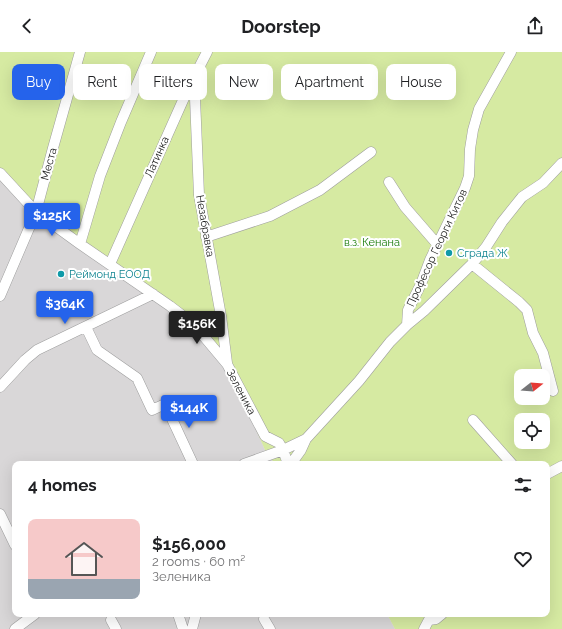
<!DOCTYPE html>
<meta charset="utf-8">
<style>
:root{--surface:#fff;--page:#f2f2f2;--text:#202124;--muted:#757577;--line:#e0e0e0;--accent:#2563eb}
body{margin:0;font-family:Raleway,sans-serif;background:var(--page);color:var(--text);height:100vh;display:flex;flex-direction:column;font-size:15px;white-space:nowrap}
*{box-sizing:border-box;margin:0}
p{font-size:13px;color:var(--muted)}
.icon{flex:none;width:22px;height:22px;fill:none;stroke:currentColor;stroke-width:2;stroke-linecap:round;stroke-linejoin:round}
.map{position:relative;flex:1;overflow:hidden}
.panel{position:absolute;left:12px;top:409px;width:538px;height:156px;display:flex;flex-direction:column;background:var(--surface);border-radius:8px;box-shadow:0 4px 16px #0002}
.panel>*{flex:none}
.banner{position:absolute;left:12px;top:12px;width:538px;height:36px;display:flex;gap:8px}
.needle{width:26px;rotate:73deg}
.fabs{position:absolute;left:514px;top:317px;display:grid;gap:8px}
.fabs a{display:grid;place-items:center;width:36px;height:36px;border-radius:8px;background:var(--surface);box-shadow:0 4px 16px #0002;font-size:20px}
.price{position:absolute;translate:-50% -34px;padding:0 9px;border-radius:4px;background:var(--accent);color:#fff;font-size:13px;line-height:26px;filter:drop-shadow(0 1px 2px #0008)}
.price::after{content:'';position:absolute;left:50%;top:24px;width:12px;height:9px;margin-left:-6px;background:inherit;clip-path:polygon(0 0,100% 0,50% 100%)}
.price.active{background:#222;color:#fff}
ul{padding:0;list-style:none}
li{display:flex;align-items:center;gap:12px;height:100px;padding:0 16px}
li+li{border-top:1px solid var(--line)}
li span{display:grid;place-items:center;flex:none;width:112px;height:80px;border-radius:8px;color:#555}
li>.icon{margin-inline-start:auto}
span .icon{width:48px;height:48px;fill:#fffc;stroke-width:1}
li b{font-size:17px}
h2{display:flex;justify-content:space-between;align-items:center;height:48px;padding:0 16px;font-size:17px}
.tag{padding:0 14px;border-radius:8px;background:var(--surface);box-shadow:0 4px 16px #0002;font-size:14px;line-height:36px}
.tag.active{background:var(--accent);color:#fff}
header{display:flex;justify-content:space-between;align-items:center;height:52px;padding:0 16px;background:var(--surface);font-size:18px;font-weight:700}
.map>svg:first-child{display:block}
.residential{fill:#d9d7d8}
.grass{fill:#d6eaa2;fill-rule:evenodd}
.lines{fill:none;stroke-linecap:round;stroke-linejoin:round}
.minor-casing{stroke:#9e9e9e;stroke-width:11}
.minor{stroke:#fff;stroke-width:10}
.culture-dot{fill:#0f9aa8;stroke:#fff;stroke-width:1.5}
.labels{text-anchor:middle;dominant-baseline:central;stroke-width:4;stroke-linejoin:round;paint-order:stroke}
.street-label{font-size:11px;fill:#1a1a1a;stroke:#fff}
.park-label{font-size:11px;fill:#177a07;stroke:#fff}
.culture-label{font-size:11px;fill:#0d838f;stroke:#fff;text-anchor:start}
</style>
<header><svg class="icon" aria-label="back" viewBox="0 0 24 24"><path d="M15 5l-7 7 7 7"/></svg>Doorstep<svg class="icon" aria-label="share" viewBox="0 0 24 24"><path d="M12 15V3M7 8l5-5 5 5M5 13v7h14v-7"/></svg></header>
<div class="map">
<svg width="562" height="577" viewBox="0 0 562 577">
<rect width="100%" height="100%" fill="#ede5df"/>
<path class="residential" d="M0,122l187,145 40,45 38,86 10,14h-260v150h372l8,15h-395z"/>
<path class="grass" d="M0,0h562v577h-167l-8,-15h160v-150h-240l-1,-2 -2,2h-29l-10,-14 -38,-86 -26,-31 -121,-89 -80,-70zM521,324h22v22h-22zM521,368h22v22h-22z"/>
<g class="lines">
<defs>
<path id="minor" d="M188,37l5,3 2,6 4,97 22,121 6,47
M0,121l36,39 44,32 90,62 17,13 14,14 26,31 38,72 14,7 4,7 5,14
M389,130l16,25 32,37
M206,185l64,-21 50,-26 51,-38
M80,192l20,-68 21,-54 30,-70
M110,212l78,-175 19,-37
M472,212l47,38 8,8 6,23 10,20 10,38
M0,244l36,-84 17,-64 27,-96
M407,273l17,-14 48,-47 14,-17 16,-25 20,-25 21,-14 19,-20
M86,275l11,23 40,28 15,32 13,-6 28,60
M0,335l25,-27 12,-10 116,-56
M473,368l39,44
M244,412l39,-14 23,-11
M291,412l10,-14 5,-11 53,-58 31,-39 17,-17 1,-15 13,-26 9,-24 35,-72 4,-12 1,-27 3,-19 6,-21 32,-57
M547,422l15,-8
M0,462l15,31
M178,562l5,15
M264,567l6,10
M111,568l5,9
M429,568l7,-1 6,-5
M15,577l20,-15
M192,577l4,-15
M424,577l8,-15"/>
</defs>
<use href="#minor" class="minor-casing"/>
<use href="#minor" class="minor"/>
</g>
<g class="culture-dot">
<circle cx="449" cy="201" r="4"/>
<circle cx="61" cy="222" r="4"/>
</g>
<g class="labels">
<g class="street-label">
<text transform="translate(157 105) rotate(-66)">Латинка</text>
<text transform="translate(49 112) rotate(-75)">Места</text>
<text transform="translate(205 174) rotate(80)">Незабравка</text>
<text transform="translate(437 196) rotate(-65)">Професор Георги Китов</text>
<text transform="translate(241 340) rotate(62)">Зеленика</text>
</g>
<g class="park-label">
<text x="372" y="190">в.з. Кенана</text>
</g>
<g class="culture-label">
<text x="457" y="201">Сграда Ж</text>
<text x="69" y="222">Реймонд ЕООД</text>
</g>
</g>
</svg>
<div class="fabs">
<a><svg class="needle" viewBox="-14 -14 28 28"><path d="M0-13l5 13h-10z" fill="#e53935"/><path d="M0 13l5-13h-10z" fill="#757577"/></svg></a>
<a><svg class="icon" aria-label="locate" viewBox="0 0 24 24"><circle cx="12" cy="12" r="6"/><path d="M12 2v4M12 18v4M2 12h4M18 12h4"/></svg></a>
</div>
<b class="price" style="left:52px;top:185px">$125K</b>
<b class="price" style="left:65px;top:273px">$364K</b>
<b class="price active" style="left:197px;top:293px">$156K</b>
<b class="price" style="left:189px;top:377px">$144K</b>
<div class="banner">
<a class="tag active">Buy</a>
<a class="tag">Rent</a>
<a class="tag">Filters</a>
<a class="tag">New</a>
<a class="tag">Apartment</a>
<a class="tag">House</a>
</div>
<section class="panel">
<h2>4 homes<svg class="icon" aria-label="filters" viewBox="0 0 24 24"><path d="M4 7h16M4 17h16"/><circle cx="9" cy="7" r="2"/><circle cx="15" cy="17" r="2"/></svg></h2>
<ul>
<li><span style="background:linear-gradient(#f6c9c9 75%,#9aa5b1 0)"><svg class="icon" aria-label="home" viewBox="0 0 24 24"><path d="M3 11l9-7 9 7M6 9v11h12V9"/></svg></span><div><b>$156,000</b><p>2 rooms · 60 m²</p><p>Зеленика</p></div><svg class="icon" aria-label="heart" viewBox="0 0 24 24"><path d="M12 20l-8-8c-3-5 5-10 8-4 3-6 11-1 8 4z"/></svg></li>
</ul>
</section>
</div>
